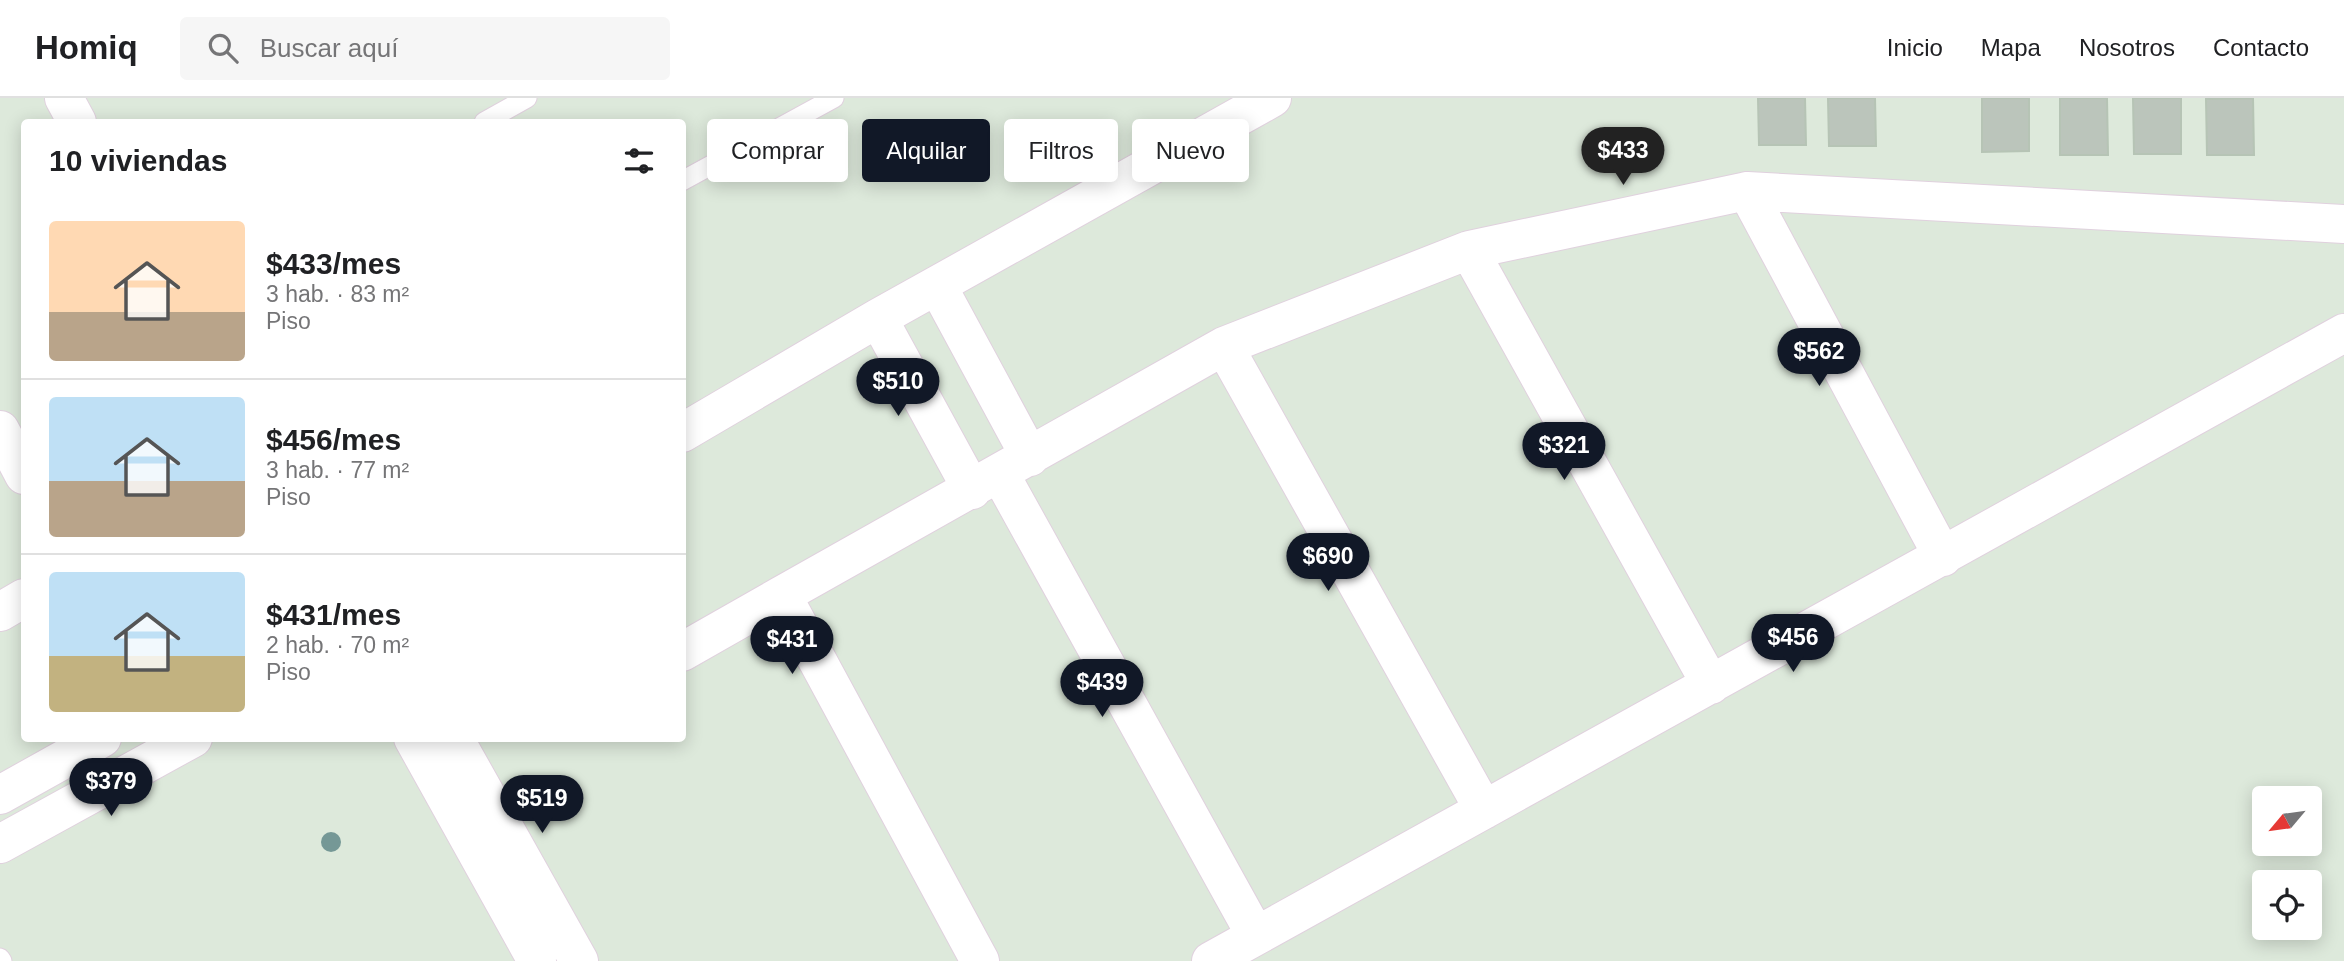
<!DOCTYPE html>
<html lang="es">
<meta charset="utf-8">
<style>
:root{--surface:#fff;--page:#f6f6f6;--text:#202124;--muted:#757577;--line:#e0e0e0;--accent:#111827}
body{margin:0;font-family:Helvetica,sans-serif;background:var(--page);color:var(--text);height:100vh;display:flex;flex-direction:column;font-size:26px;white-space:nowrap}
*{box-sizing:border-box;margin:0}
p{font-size:23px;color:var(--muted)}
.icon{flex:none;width:38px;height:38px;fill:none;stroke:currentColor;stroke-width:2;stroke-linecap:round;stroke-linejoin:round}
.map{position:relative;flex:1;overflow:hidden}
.side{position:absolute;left:21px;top:21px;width:665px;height:623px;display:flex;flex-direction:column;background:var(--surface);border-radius:7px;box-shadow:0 4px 18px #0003}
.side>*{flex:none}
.banner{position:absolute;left:707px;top:21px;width:665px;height:63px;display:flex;gap:14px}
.needle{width:46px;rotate:241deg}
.buttons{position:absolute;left:2252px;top:688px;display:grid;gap:14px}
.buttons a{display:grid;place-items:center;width:70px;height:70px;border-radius:7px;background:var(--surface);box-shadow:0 4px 18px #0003;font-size:35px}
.price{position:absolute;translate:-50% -60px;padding:0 16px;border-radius:24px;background:var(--accent);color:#fff;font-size:23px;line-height:46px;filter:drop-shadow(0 2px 4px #0008)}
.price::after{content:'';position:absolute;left:50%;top:42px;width:21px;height:16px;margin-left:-10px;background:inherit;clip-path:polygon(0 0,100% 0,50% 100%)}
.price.current{background:#222;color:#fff}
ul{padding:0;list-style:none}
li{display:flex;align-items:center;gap:21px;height:175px;padding:0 28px}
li+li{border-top:2px solid var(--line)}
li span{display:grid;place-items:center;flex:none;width:196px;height:140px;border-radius:7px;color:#555}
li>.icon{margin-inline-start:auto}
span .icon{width:84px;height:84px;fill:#fffc;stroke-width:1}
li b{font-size:30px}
h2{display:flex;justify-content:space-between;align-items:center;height:84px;padding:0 28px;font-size:30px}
.pill{padding:0 24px;border-radius:7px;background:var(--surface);box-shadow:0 4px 18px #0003;font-size:24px;line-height:63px}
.pill.current{background:var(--accent);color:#fff}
header{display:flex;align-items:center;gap:42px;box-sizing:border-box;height:98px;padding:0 35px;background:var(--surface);border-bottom:2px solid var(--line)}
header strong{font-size:33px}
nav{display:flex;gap:38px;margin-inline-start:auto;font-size:24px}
.search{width:490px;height:63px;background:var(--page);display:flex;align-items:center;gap:18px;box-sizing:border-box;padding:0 24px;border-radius:7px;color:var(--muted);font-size:26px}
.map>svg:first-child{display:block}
.building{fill:#bbc5bb;stroke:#b6c4b5;stroke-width:2}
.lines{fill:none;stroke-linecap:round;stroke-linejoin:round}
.service-casing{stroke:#e0d1de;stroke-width:21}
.minor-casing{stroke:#e0d1de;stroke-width:40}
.service{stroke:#fff;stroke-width:19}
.minor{stroke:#fff;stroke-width:38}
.tree{fill:#759896}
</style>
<header>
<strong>Homiq</strong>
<div class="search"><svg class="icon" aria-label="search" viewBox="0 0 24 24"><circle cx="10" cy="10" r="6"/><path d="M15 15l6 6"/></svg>Buscar aquí</div>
<nav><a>Inicio</a><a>Mapa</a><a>Nosotros</a><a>Contacto</a></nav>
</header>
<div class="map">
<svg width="2344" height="863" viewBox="0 0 2344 863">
<rect width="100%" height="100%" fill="#dde9db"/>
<path class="building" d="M1758,0h47l1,47h-47z
M1828,0h47l1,48h-47z
M1982,0h47v53l-47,1z
M2060,0h47l1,57h-48z
M2133,0h48v56h-47z
M2253,0l1,57h-47l-1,-56z"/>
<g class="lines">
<defs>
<path id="service" d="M484,24l43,-24
M682,83l152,-83
M0,860l2,3"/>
<path id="minor" d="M64,0l13,24
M1747,93l196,366
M1469,152l242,435
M937,187l93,172
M878,220l94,172
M1224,248l260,464
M0,332l24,45
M682,335l196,-115 394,-220
M1000,376l256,462
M0,514l24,-14
M682,554l100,-57
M413,640l124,223
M454,640l125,223
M0,697l102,-57
M0,746l193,-106
M980,863l-198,-366 442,-249 245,-96 278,-59 597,33
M1211,863l1133,-628"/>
</defs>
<use href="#service" class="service-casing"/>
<use href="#minor" class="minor-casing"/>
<use href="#service" class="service"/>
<use href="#minor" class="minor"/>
</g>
<circle class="tree" cx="331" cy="744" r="10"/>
</svg>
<div class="buttons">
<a><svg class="needle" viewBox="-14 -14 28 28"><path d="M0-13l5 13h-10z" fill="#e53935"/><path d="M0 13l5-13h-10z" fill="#757577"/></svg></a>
<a><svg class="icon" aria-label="locate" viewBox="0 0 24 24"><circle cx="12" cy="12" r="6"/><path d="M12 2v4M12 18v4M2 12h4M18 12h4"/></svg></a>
</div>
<b class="price current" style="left:1623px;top:89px">$433</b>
<b class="price" style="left:1819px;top:290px">$562</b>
<b class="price" style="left:898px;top:320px">$510</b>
<b class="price" style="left:1564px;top:384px">$321</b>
<b class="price" style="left:1328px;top:495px">$690</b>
<b class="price" style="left:1793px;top:576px">$456</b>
<b class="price" style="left:792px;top:578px">$431</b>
<b class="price" style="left:1102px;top:621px">$439</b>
<b class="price" style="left:111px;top:720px">$379</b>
<b class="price" style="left:542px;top:737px">$519</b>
<div class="banner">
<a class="pill">Comprar</a>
<a class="pill current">Alquilar</a>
<a class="pill">Filtros</a>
<a class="pill">Nuevo</a>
</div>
<section class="side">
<h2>10 viviendas<svg class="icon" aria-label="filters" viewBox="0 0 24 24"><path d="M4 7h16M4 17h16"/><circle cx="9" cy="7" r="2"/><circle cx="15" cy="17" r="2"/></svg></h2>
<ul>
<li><span style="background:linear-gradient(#ffd9b3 65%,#b9a48a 0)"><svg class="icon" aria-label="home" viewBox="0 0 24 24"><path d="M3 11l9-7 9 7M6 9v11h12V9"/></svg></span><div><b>$433/mes</b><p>3 hab. · 83 m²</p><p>Piso</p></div></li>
<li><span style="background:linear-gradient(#bfe0f5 60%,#b9a48a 0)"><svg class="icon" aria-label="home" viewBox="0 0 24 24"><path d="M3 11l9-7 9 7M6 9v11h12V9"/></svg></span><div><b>$456/mes</b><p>3 hab. · 77 m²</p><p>Piso</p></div></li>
<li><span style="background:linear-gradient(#bfe0f5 60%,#c2b280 0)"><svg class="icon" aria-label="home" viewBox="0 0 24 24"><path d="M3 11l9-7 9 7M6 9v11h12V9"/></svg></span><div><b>$431/mes</b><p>2 hab. · 70 m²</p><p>Piso</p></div></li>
</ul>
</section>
</div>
